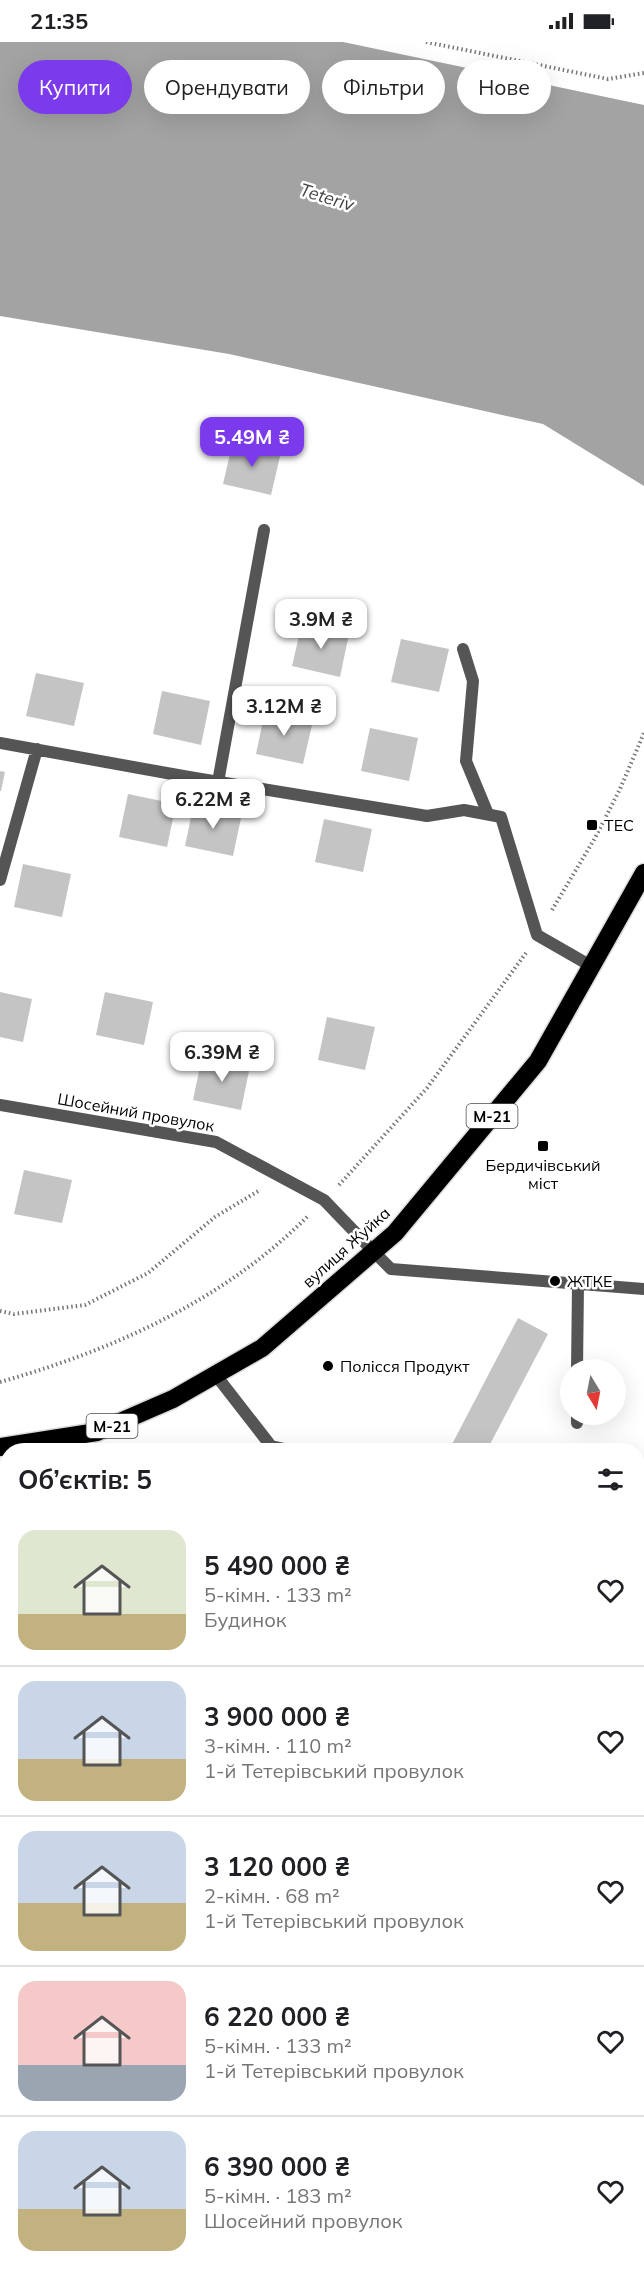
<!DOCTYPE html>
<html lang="uk">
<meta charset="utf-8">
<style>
:root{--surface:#fff;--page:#f6f6f6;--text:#202124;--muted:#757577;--line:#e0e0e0;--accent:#7c3aed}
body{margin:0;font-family:Mulish,sans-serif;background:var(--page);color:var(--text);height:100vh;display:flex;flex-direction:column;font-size:22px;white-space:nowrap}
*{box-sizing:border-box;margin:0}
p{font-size:20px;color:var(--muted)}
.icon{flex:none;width:33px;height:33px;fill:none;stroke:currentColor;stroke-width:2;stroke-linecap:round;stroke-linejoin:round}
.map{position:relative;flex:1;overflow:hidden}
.details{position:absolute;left:0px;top:1401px;width:645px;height:836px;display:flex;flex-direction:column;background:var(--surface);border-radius:24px 24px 0 0;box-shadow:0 6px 24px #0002}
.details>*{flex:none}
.banner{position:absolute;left:18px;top:18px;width:609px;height:54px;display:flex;gap:12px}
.needle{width:39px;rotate:170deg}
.fabs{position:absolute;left:560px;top:1317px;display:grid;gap:12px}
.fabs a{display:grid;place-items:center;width:66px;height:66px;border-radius:50%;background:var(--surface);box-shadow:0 6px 24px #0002;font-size:30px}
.price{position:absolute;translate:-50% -51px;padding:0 14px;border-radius:12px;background:#fff;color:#222;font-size:20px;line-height:39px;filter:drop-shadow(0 2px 3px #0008)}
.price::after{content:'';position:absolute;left:50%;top:36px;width:18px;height:14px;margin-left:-9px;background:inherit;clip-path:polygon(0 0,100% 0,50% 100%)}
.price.active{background:var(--accent);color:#fff}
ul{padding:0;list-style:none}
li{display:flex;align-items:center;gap:18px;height:150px;padding:0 18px}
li+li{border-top:2px solid var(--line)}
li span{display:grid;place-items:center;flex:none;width:168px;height:120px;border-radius:18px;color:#555}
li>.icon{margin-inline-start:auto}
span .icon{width:72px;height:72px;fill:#fffc;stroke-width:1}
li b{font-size:26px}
h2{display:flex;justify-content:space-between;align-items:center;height:72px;padding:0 18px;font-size:26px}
.chip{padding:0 21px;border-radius:27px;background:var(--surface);box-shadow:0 6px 24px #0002;font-size:21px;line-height:54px}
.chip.active{background:var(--accent);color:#fff}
.status{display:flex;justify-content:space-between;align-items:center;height:42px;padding:0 30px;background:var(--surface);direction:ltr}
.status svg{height:16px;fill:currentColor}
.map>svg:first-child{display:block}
.green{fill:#dcdcdc}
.water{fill:#a3a3a3}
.building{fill:#c4c4c4}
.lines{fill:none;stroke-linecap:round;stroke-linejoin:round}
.highway-casing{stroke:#dbdbdb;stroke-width:21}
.path{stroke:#777;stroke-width:4;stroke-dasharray:1.5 3;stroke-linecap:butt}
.lane{stroke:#555;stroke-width:12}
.street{stroke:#555;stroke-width:12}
.highway{stroke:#000;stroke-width:18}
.poi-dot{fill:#000;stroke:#fff;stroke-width:2}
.labels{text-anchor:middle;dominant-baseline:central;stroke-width:5;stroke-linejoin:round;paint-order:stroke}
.shield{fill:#fff;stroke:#4c4c4c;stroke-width:1.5}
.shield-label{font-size:15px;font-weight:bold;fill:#000}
.poi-label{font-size:16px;fill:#000;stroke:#fff;text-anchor:start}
.street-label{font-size:16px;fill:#000;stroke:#fff}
.water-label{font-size:18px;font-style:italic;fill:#444;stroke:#fff}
</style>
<div class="status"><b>21:35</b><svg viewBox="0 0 49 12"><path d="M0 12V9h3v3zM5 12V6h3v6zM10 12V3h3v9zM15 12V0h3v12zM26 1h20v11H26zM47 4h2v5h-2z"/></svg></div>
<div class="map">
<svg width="644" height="2236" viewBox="0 0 644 2236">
<rect width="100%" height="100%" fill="#fff"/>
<path class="green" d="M0,1710h7v48l-7,-2z"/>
<path class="water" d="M0,0h343l301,63v381l-101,-62 -314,-70 -229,-38z"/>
<path class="building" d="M233,399l48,11 -10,43 -48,-11z
M302,581l47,11 -9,43 -48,-11z
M401,597l48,10 -10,43 -48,-10z
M36,631l48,10 -10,43 -48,-10z
M162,649l48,10 -9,44 -48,-11z
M265,669l48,10 -10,43 -47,-10z
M370,686l48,10 -9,43 -48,-10z
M0,729l5,1 -4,19h-1z
M128,752l48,10 -9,43 -48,-10z
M194,761l48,10 -9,43 -48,-10z
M324,777l48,10 -9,43 -48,-10z
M23,822l48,10 -9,43 -48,-10z
M0,950l32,7 -9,43 -23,-5z
M105,950l48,10 -9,43 -48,-10z
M327,975l48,10 -10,43 -47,-10z
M202,1015l48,9 -9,44 -48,-10z
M24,1128l48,10 -10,43 -48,-9z
M518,1276l30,16 -61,116h-38z
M638,1423l6,1v35l-6,-1z
M0,1672h8v17h-8z
M638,1683l4,2 -3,9 5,1v39l-6,-2z
M0,1763l8,2v66l-8,-1z
M643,1820h1v43l-6,-1z
M638,2129l6,1v78l-6,-1z"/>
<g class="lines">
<defs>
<path id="highway" d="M0,1405l97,-15 76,-33 89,-51 133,-115 143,-172 106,-188"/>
</defs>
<use href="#highway" class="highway-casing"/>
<path class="path" d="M426,0l182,37 36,-6
M552,868l43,-72 25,-49 24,-56
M339,1143l88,-97 99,-135
M0,1269l14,3 71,-9 63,-32 67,-56 45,-27
M0,1340c114,-32 224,-82 308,-166"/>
<path class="lane" d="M463,607l10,32 -7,80 22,53
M218,740l46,-252
M374,1210l17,17 253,20
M577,1328l1,-86
M577,1381v-9
M638,1758h6
M638,2013l6,1
M614,2229l30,7
M443,2236l1,-7"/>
<path class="street" d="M0,701l189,34 238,39 37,-6 37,7 36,118 54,31
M0,838l37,-131
M0,1063l216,37 108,58 50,52
M215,1332l56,72 18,4
M638,1483l6,1
M0,1657h8
M0,2018l8,4
M387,2229l14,7"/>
<use href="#highway" class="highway"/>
</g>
<g class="poi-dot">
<rect x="586" y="777" width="12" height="12" rx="3"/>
<rect x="537" y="1098" width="12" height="12" rx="3"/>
<circle cx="555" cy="1239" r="6"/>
<circle cx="328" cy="1324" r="6"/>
</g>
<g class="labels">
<g class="shield">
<rect x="466.5" y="1062" width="51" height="24" rx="4.5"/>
<rect x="86.5" y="1372" width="51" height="24" rx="4.5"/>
</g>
<g class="shield-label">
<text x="492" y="1074">М-21</text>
<text x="112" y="1384">М-21</text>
</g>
<g class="poi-label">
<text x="604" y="783">ТЕС</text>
<text x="543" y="1123" text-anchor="middle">Бердичівський<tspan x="543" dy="18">міст</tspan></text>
<text x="567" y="1239">ЖТКЕ</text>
<text x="340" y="1324">Полісся Продукт</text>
</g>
<g class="street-label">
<text transform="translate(136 1070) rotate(10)">Шосейний провулок</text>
<text transform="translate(346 1205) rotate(-42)">вулиця Жуйка</text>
</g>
<g class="water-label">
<text transform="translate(327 155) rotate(17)">Teteriv</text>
</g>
</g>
</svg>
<div class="fabs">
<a><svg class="needle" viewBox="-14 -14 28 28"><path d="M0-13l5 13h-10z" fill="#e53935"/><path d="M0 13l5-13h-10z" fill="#757577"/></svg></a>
</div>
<b class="price active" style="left:252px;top:426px">5.49M ₴</b>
<b class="price" style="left:321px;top:608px">3.9M ₴</b>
<b class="price" style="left:284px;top:695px">3.12M ₴</b>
<b class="price" style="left:213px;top:788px">6.22M ₴</b>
<b class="price" style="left:222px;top:1041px">6.39M ₴</b>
<div class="banner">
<a class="chip active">Купити</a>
<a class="chip">Орендувати</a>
<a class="chip">Фільтри</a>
<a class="chip">Нове</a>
</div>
<section class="details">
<h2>Об’єктів: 5<svg class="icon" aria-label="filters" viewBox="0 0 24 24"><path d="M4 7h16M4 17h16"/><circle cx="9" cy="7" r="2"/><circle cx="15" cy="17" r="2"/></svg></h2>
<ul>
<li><span style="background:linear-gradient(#dfe7d0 70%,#c2b280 0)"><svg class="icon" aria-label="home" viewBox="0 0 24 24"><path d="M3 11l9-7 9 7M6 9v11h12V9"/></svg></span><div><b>5 490 000 ₴</b><p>5-кімн. · 133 m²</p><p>Будинок</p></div><svg class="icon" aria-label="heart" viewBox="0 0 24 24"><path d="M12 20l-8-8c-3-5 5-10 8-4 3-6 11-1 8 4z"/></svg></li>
<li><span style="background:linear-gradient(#c9d6e8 65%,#c2b280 0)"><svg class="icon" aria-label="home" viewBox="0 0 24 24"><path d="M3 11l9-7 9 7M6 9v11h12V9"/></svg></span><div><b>3 900 000 ₴</b><p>3-кімн. · 110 m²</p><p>1-й Тетерівський провулок</p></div><svg class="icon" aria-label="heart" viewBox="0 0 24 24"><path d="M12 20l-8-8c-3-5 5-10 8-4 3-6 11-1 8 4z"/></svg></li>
<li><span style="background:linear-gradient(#c9d6e8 60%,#c2b280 0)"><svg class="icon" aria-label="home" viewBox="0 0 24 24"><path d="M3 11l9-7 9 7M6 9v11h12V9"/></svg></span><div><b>3 120 000 ₴</b><p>2-кімн. · 68 m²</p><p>1-й Тетерівський провулок</p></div><svg class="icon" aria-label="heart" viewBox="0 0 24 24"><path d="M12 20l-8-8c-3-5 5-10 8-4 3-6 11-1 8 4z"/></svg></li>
<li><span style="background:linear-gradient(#f6c9c9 70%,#9aa5b1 0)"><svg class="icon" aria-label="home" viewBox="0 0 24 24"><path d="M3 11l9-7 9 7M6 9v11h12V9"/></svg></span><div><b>6 220 000 ₴</b><p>5-кімн. · 133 m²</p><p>1-й Тетерівський провулок</p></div><svg class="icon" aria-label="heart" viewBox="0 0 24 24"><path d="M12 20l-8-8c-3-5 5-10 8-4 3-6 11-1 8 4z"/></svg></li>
<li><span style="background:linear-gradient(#c9d6e8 65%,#c2b280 0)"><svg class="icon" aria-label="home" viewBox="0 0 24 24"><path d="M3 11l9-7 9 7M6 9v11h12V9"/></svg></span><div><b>6 390 000 ₴</b><p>5-кімн. · 183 m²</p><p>Шосейний провулок</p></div><svg class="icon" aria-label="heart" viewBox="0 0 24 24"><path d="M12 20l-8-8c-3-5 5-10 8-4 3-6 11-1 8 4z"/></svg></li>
</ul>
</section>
</div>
